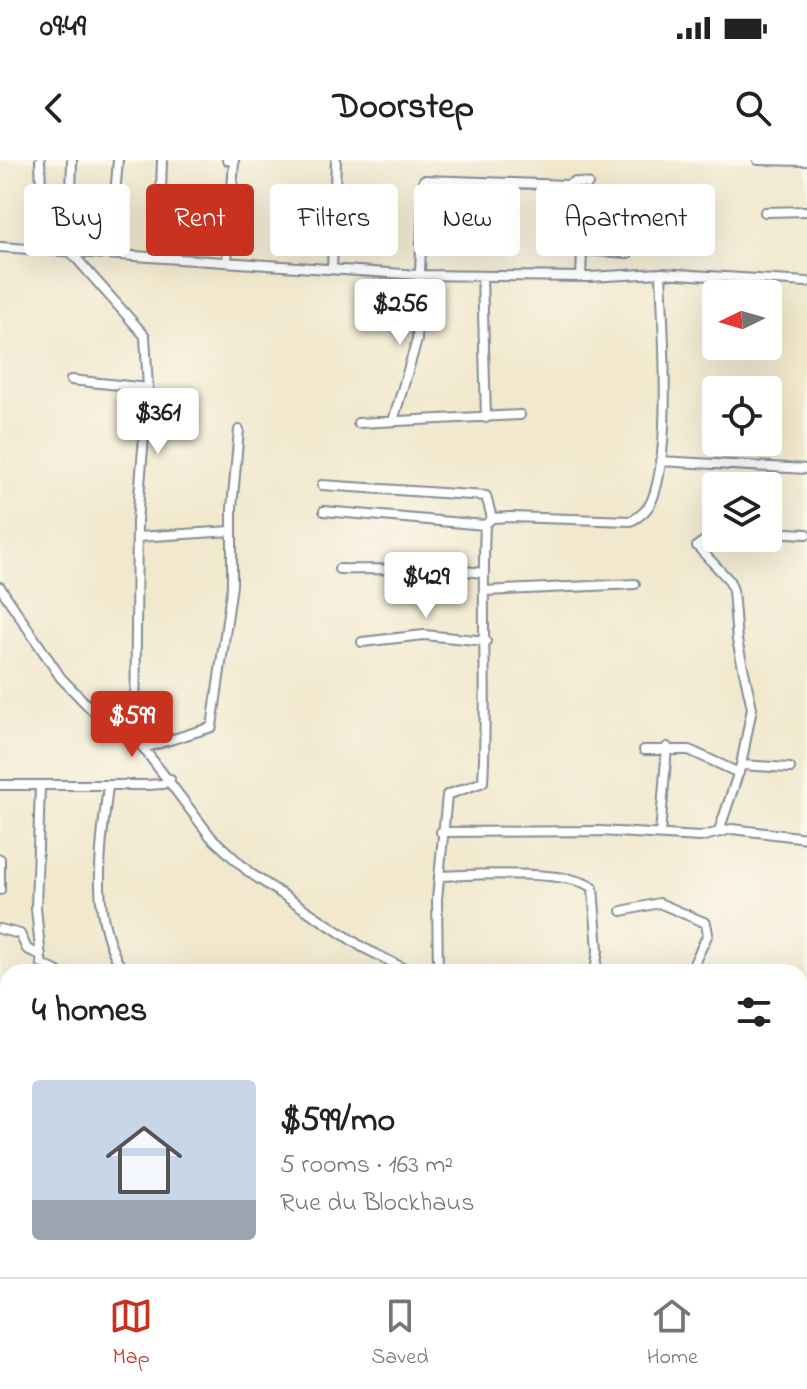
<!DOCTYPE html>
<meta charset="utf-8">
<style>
:root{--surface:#fff;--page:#f2f2f2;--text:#222;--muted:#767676;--line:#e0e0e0;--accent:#c8321e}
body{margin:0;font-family:"Indie Flower",sans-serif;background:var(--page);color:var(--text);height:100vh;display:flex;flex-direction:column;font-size:30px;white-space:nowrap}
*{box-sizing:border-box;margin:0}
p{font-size:26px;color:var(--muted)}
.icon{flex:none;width:44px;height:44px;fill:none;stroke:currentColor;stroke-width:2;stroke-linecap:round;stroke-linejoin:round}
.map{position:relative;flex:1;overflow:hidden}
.side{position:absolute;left:0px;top:804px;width:808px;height:314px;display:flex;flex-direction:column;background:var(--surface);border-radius:24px 24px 0 0;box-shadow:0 8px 32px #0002}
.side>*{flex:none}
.top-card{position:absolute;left:24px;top:24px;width:760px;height:72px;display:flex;gap:16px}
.needle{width:52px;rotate:265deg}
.controls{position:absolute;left:702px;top:120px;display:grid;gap:16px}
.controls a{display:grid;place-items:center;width:80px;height:80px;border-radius:8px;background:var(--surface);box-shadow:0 8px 32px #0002;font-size:40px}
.price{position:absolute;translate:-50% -68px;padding:0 18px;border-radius:8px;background:#fff;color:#222;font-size:26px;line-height:52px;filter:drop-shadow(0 2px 4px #0008)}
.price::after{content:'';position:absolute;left:50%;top:48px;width:24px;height:18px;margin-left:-12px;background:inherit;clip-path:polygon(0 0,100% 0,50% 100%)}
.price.active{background:var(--accent);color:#fff}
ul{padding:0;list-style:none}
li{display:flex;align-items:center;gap:24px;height:200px;padding:0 32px}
li span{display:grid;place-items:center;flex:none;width:224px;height:160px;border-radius:8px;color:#555}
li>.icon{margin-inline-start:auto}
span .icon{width:96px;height:96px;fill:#fffc;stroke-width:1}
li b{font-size:34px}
h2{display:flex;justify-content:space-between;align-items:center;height:96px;padding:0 32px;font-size:34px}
.chip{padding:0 28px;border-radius:8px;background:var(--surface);box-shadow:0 8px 32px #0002;font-size:28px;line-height:72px}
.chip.active{background:var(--accent);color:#fff}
.status{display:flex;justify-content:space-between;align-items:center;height:56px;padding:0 40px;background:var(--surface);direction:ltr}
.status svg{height:22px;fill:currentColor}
header{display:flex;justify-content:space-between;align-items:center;height:104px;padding:0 32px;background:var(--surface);font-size:36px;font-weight:700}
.tabs{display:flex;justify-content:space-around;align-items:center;height:112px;border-top:2px solid var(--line);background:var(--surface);font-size:22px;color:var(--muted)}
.tabs a{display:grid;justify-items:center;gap:4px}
.tabs .active{color:var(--accent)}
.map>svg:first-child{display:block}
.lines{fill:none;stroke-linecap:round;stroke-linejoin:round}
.stream{stroke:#73abe2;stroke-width:2}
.street-casing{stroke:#868c96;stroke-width:12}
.secondary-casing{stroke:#868c96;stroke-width:15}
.street{stroke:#fff;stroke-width:8}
.secondary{stroke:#fff;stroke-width:11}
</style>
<div class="status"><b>09:49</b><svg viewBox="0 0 49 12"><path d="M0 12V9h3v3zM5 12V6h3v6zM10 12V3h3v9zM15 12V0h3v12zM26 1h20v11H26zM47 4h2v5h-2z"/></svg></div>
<header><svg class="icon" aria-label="back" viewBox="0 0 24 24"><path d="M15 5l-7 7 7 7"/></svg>Doorstep<svg class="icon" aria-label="search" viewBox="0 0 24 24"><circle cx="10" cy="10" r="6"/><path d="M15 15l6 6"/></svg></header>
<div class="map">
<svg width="807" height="1117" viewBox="0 0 807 1117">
<rect width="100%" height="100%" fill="#fbf7ec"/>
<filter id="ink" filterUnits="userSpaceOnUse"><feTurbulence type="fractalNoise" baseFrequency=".0125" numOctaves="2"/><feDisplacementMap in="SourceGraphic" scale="16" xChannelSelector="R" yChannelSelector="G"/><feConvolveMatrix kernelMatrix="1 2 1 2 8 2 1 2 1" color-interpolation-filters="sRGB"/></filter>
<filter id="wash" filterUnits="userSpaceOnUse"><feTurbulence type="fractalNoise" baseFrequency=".006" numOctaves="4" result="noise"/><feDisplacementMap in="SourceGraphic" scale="32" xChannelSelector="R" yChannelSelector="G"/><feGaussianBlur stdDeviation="1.8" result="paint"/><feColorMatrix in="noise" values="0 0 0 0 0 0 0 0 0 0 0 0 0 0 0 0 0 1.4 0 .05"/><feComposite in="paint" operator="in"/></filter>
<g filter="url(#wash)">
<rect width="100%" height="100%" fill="#f1e8cd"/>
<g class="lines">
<path class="stream" d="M0,1046l8,6
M122,1110h34
M243,1110l13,7"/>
</g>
</g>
<g filter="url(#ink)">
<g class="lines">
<defs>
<path id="street" d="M40,0l3,87
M758,0l49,1
M71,33l1,-33
M765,52l42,-1
M0,87l418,28 171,2 72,-4 146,9
M582,90l46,3 -1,-44
M70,91l75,85 3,52 -11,133 -2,216
M110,94l8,-94
M159,97l3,-97
M227,102l7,-101 -7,-1
M332,109l4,-109
M482,116l4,142
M581,117l1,-27 -20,-3 -7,-22 12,-40 6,-3 15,2
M71,220l77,8
M393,261l24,-81 7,-160 143,5
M358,263l162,-8
M660,301l147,8
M322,325l164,11 6,22
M324,351l161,14
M768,372l39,2
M716,373l-19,13 32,34 4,10 4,50 15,68 -11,57 -22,66
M137,377l95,-6
M339,409c48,1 97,-1 144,4
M0,427l61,91 33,34 41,25 76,100 39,36 112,74 49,25
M484,431l151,-7
M362,482l62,-7 62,6
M144,588l68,-21 20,-142v-77l7,-78
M644,590h45l50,23
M741,605l49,3
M0,625h146l17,-1 7,-5
M40,626l-4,122 5,51 1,5 16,8
M108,626c-7,62 -19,125 13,182
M441,672l159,-1 100,6 32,-8 75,9
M660,674l7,-87
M0,699v31
M439,716c32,-1 131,-7 154,12l5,62 -3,22
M622,751l37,-8 47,20 2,11 -18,38
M0,769l20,5 7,15 14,6
M438,812l-1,-73 10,-104 36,-13c5,-86 -2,-171 2,-257l7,-7 18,-1 121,4c10,-5 17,-11 21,-21 20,-47 11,-173 9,-227
M807,829v82
M0,883l8,1
M800,939l7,3
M807,952l-6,58 6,46
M405,1110l2,7
M462,1110l1,7
M646,1110v7
M782,1110l1,7"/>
<path id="secondary" d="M0,1067l8,4
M75,1110l20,7"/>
</defs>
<use href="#street" class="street-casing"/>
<use href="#secondary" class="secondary-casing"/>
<use href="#street" class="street"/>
<use href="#secondary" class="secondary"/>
</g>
</g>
</svg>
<div class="controls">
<a><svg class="needle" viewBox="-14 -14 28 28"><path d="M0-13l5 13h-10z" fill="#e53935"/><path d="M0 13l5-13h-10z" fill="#767676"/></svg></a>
<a><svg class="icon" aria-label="locate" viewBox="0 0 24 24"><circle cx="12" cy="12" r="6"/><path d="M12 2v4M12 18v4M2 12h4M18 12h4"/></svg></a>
<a><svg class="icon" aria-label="layers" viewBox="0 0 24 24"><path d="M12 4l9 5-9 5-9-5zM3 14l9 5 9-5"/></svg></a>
</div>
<b class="price" style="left:400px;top:187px">$256</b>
<b class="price" style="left:158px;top:296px">$361</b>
<b class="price" style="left:426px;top:460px">$429</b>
<b class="price active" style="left:132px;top:599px">$599</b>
<div class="top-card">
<a class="chip">Buy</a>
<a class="chip active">Rent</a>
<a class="chip">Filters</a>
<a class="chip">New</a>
<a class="chip">Apartment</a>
</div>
<section class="side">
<h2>4 homes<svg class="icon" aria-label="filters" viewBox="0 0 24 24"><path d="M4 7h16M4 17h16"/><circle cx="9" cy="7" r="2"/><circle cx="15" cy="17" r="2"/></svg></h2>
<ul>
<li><span style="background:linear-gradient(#c9d6e8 75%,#9aa5b1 0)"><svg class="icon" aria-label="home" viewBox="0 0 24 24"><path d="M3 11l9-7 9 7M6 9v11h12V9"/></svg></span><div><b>$599/mo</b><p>5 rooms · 163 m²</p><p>Rue du Blockhaus</p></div></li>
</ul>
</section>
</div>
<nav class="tabs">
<a class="active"><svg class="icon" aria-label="map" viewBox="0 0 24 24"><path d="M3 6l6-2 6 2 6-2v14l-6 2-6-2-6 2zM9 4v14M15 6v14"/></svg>Map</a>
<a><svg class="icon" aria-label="saved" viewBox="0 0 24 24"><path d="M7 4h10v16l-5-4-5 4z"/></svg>Saved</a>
<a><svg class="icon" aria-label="home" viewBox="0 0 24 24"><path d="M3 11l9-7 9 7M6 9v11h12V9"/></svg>Home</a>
</nav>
